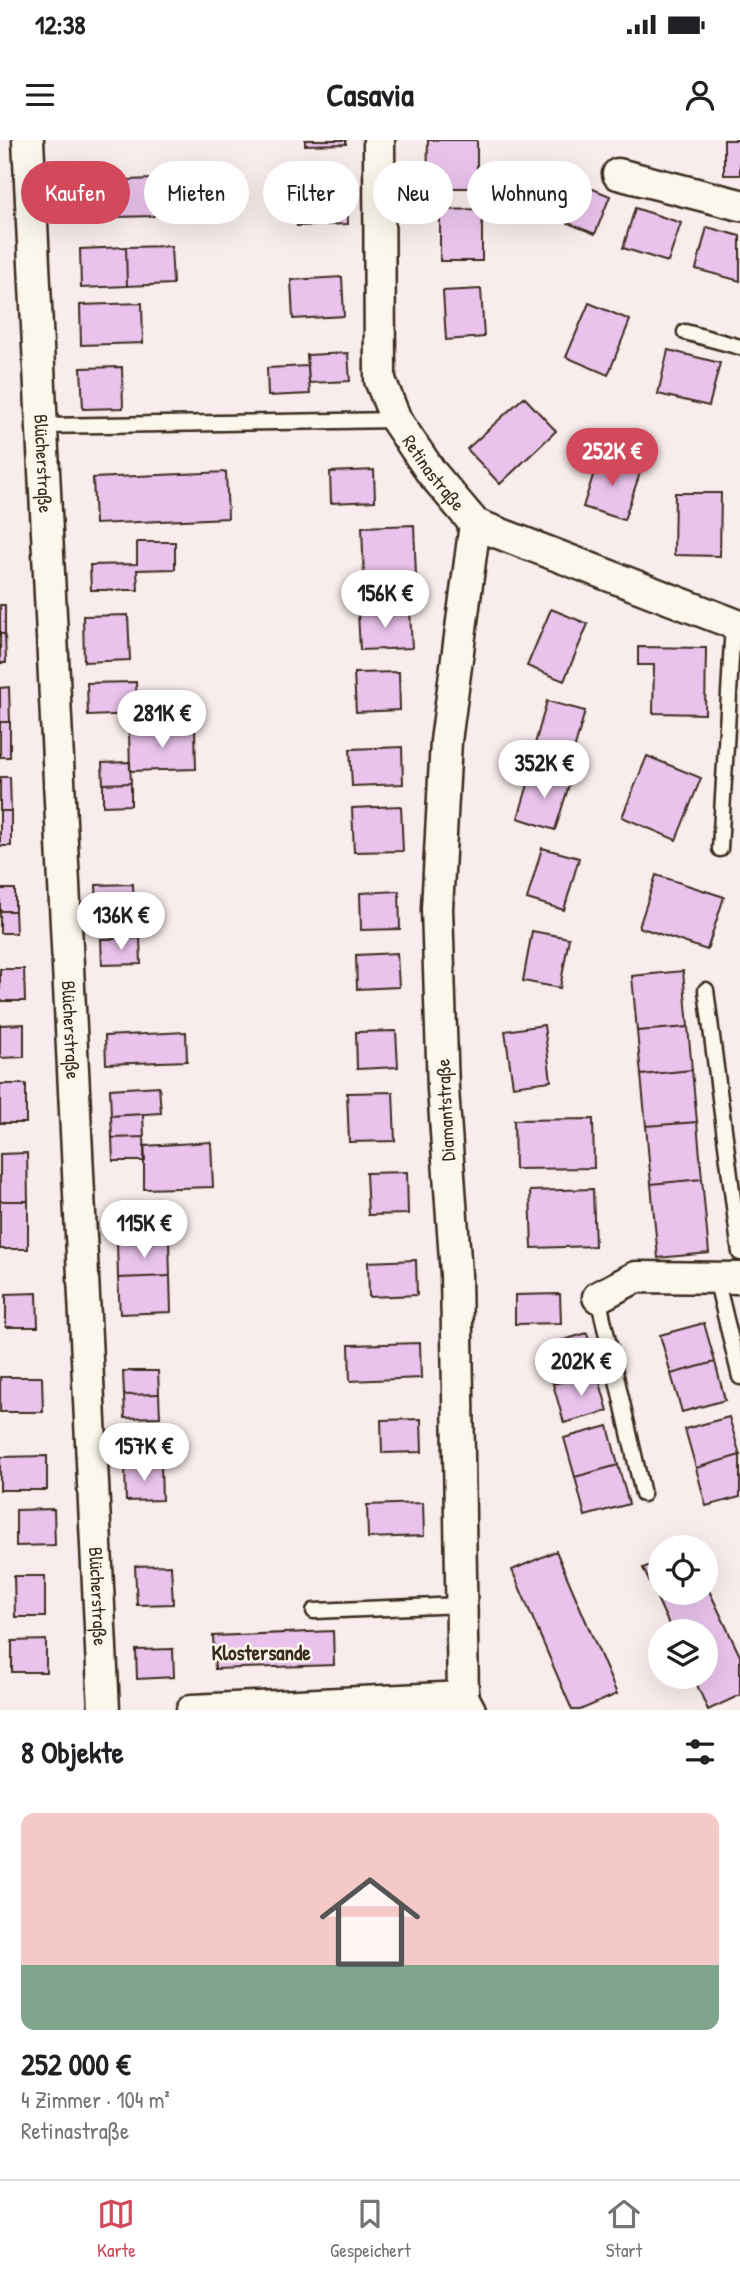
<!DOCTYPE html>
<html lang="de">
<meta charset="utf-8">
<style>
:root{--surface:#fff;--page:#f6f6f6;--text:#202124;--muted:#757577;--line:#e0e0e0;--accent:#d1495b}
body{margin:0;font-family:"Patrick Hand",sans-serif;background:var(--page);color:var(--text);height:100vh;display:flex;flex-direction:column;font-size:26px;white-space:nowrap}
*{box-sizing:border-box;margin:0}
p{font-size:23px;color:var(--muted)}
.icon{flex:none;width:38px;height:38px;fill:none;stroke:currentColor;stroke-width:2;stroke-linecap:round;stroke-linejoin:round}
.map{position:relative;height:1570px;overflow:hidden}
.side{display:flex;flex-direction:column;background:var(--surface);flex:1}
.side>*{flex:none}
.top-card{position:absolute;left:21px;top:21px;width:698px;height:63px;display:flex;gap:14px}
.controls{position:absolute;left:648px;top:1395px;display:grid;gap:14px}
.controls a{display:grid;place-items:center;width:70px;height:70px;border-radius:50%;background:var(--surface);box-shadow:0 7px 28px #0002;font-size:35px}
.price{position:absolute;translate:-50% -60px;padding:0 16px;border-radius:24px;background:#fff;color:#222;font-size:23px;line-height:46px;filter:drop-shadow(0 2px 4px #0008)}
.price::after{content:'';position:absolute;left:50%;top:42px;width:21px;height:16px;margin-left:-10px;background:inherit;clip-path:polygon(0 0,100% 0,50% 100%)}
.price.current{background:var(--accent);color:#fff}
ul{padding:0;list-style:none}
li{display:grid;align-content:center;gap:14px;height:371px;padding:0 21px}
li span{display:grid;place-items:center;height:217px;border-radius:14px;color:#555}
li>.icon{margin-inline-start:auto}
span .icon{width:126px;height:126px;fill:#fffc;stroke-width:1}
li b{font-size:30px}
h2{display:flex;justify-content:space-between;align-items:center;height:84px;padding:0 21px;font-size:30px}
.tag{padding:0 24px;border-radius:32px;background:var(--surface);box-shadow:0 7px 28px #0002;font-size:24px;line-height:63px}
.tag.current{background:var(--accent);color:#fff}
.status{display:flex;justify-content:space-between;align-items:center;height:49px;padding:0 35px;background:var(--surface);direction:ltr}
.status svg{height:19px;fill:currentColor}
header{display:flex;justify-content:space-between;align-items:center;height:91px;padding:0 21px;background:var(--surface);font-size:32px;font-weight:700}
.tabs{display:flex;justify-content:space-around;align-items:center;height:98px;border-top:2px solid var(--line);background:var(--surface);font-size:19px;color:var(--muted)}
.tabs a{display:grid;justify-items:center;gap:4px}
.tabs .current{color:var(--accent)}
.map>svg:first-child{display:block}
.building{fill:#eac3ec;stroke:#3b2a1e;stroke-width:2}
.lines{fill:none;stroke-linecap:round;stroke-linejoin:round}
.service-casing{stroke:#3b2a1e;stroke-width:19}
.minor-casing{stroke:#3b2a1e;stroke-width:35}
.service{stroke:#fbf7ec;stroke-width:14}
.minor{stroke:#fbf7ec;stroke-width:30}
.labels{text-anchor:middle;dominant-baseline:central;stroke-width:5;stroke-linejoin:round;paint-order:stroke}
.street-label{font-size:19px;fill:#3b2a1e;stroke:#fbf7ec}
.neighbourhood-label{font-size:21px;font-weight:bold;fill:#3b2a1e;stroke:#fbf7ec}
</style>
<div class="status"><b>12:38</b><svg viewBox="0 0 49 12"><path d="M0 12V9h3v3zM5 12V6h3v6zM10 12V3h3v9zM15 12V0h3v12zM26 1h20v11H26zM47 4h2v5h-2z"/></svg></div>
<header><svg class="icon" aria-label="menu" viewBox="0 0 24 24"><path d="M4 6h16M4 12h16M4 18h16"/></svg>Casavia<svg class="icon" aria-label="person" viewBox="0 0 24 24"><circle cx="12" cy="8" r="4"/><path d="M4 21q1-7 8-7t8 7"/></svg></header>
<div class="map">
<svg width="740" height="1570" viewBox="0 0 740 1570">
<rect width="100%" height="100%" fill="#f8edec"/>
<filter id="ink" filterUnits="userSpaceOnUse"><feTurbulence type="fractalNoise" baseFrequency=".0143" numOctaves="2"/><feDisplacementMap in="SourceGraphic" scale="14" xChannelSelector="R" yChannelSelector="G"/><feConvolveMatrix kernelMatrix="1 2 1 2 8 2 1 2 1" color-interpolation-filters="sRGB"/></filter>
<g filter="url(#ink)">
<path class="building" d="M305,0h41v4l-41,1z
M428,0h49v48h-50z
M724,0h16v35h-16z
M559,35l51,21 -15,38 -52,-21z
M153,39l1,37 -77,2 -2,-36z
M347,46l1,38 -51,2 -1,-38z
M635,68l46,15 -13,39 -45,-14z
M482,69v52h-42v-51z
M707,87l33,9v45l-44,-12z
M171,106l2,38 -46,2 -1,-39z
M126,107l1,39 -46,2 -1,-39z
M342,137l2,39 -51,3 -2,-39z
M481,149l3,48 -38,3 -3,-49z
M142,163l1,40 -62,2 -1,-40z
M589,163l41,17 -22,55 -42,-18z
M668,210l52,13 -11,43 -51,-12z
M348,213l2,28 -41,2 -2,-28z
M308,226l2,28 -42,2 -1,-28z
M122,227l1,41 -40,1 -2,-41z
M524,257l32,34 -56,53 -33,-35z
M599,317l42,13 -17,50 -41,-13z
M374,330l1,31 -44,2 -1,-31z
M226,332l2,46 -133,6 -2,-46z
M675,353h46l-1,63 -46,-1z
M414,385l2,51 -52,2 -2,-51z
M137,402h38v27l-38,1 1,20h-47l-1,-25 47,-1z
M0,465h5v29h-5z
M551,469l37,15 -24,57 -37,-15z
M410,471l2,37 -52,2 -2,-37z
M128,475l2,45 -46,2 -1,-46z
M0,494h5l1,29h-6z
M638,507l68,1 -1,66 -52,-1 1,-48h-16z
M399,532l1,38 -44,2 -2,-39z
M136,542l1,32 -49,2 -1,-33z
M9,547l1,35h-10v-34z
M547,561l38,10 -14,50 -38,-10z
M0,582h10v35h-10z
M195,590l1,39 -66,2 -1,-39z
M402,607l1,37 -51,2 -2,-37z
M647,616l54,22 -25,62 -54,-23z
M130,622l1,21 -28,1 -1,-21z
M532,631l38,11 -15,48 -37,-12z
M0,637h10l1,34h-11z
M131,643v22l-28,1v-22z
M401,666l2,45 -49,1 -2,-44z
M0,671h11v35h-11z
M542,708l37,10 -15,52 -37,-11z
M656,735l68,22 -17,53 -68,-23z
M133,744l1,25 -37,1 -1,-25z
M0,749h15v22h-15z
M399,751l1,38 -39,1 -1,-37z
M0,771h15l1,22h-16z
M532,791l37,7 -9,50 -37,-7z
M140,798l1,26 -39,1 -1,-26z
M397,813l2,34 -42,2 -1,-34z
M0,829h24l1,32h-25z
M683,831l5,56 -51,4 -5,-55z
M24,884v33l-24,1v-33z
M544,885l7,56 -38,5 -8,-55z
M688,887l4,43 -51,5 -4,-44z
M396,891l2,36 -41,2 -1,-37z
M186,892l1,29 -81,3 -1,-28z
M692,930l5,52 -51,4 -5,-51z
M0,944h26v39h-26z
M159,946l2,27 -50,3 -1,-27z
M393,952l2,49 -46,1 -2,-49z
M143,974l1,23 -32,1 -1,-22z
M593,979l1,49 -79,1 -1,-49z
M697,982l5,57 -51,5 -5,-58z
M144,997l1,24h-32l-1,-23z
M211,1002l2,45 -69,2v-43z
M27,1013l1,48h-28v-47z
M407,1032l1,42 -40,1 -2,-42z
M702,1039l7,74 -51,5 -7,-74z
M593,1049l2,57 -63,2 -2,-57z
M0,1061h28v48h-28z
M169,1101l1,35 -52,2 -1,-35z
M416,1120l1,35 -48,2 -1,-35z
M170,1136l1,36 -51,2 -2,-36z
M37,1153l1,34h-32v-33z
M560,1154l1,29 -46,1v-29z
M704,1183l11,39 -44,12 -11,-39z
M587,1193l10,39 -44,12 -10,-38z
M420,1203l1,35 -71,3 -1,-36z
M715,1222l10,38 -43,12 -11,-38z
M123,1231h35l1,23 -35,1z
M597,1232l11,39 -44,12 -11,-39z
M0,1237h42l1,35h-43z
M159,1254l1,23 -35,1 -1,-23z
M729,1277l11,38 -44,13 -11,-39z
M421,1279l1,33 -40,1 -1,-33z
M608,1286l10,39 -43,12 -11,-39z
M740,1315v42l-34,9 -10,-38z
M47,1316v34h-47v-33z
M161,1325l1,35 -36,1 -1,-34z
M618,1325l11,39 -44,12 -10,-39z
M423,1363l1,33 -56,2 -1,-33z
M54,1369l1,36 -39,1v-36z
M556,1411l61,143 -37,16h-8l-60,-140z
M660,1421v31h45v-10l35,74v39l-32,15 -15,-34h12v-45h-33l-29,-63z
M171,1425l2,39 -36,1 -2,-39z
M14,1436h31v41h-30z
M333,1491l1,34 -119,4 -2,-33z
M46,1500v32h-34v-31z
M173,1509l1,28 -37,2 -1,-29z"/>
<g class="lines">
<defs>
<path id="service" d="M685,192l55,15
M44,286l352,-6
M720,709l13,-225
M706,850l34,263
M716,1138l24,99
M598,1157l45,197
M314,1471l148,-6"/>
<g id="minor">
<path id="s1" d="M28,0l76,1570"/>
<path id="s2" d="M379,0l1,240 16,40 35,52 44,52 265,102"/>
<path d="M618,34l122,31"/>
<path d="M598,1157l38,-20 104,1"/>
<path d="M463,1557l-7,-423 -13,-185 -6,-180 9,-168 29,-217"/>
<path d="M192,1570l271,-13 7,13"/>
</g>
</defs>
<use href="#service" class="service-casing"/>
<use href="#minor" class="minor-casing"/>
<use href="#service" class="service"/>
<use href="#minor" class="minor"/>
</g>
</g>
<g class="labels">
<g class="street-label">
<text stroke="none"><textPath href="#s1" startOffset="324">Blücherstraße</textPath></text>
<text stroke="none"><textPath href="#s2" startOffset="348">Retinastraße</textPath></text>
<text stroke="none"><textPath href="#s1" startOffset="891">Blücherstraße</textPath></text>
<text transform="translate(445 970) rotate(-93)">Diamantstraße</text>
<text stroke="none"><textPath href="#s1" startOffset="1458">Blücherstraße</textPath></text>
</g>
<g class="neighbourhood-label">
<text x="261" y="1512">Klostersande</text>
</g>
</g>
</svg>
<div class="controls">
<a><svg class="icon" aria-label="locate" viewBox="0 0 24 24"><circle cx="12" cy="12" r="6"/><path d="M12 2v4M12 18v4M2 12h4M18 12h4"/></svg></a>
<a><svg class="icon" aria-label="layers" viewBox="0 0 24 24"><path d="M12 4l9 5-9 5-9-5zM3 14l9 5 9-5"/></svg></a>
</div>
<b class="price current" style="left:612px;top:348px">252K €</b>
<b class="price" style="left:385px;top:490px">156K €</b>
<b class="price" style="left:162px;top:610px">281K €</b>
<b class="price" style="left:544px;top:660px">352K €</b>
<b class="price" style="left:121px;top:812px">136K €</b>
<b class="price" style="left:144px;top:1120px">115K €</b>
<b class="price" style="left:581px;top:1258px">202K €</b>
<b class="price" style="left:144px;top:1343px">157K €</b>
<div class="top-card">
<a class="tag current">Kaufen</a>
<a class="tag">Mieten</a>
<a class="tag">Filter</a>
<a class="tag">Neu</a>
<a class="tag">Wohnung</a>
</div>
</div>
<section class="side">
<h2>8 Objekte<svg class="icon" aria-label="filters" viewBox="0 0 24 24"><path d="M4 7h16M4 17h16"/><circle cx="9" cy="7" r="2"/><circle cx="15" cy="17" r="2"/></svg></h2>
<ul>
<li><span style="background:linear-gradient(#f6c9c9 70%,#7fa58c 0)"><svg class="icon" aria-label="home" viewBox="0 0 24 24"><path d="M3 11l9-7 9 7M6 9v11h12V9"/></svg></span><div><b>252 000 €</b><p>4 Zimmer · 104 m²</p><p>Retinastraße</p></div></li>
</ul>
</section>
<nav class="tabs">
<a class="current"><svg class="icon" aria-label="map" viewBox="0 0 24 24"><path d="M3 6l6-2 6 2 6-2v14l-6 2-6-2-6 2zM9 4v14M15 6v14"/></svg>Karte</a>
<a><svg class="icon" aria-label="saved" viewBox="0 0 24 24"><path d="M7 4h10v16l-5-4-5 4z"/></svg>Gespeichert</a>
<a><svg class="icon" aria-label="home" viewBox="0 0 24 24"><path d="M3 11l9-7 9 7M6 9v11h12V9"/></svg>Start</a>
</nav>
